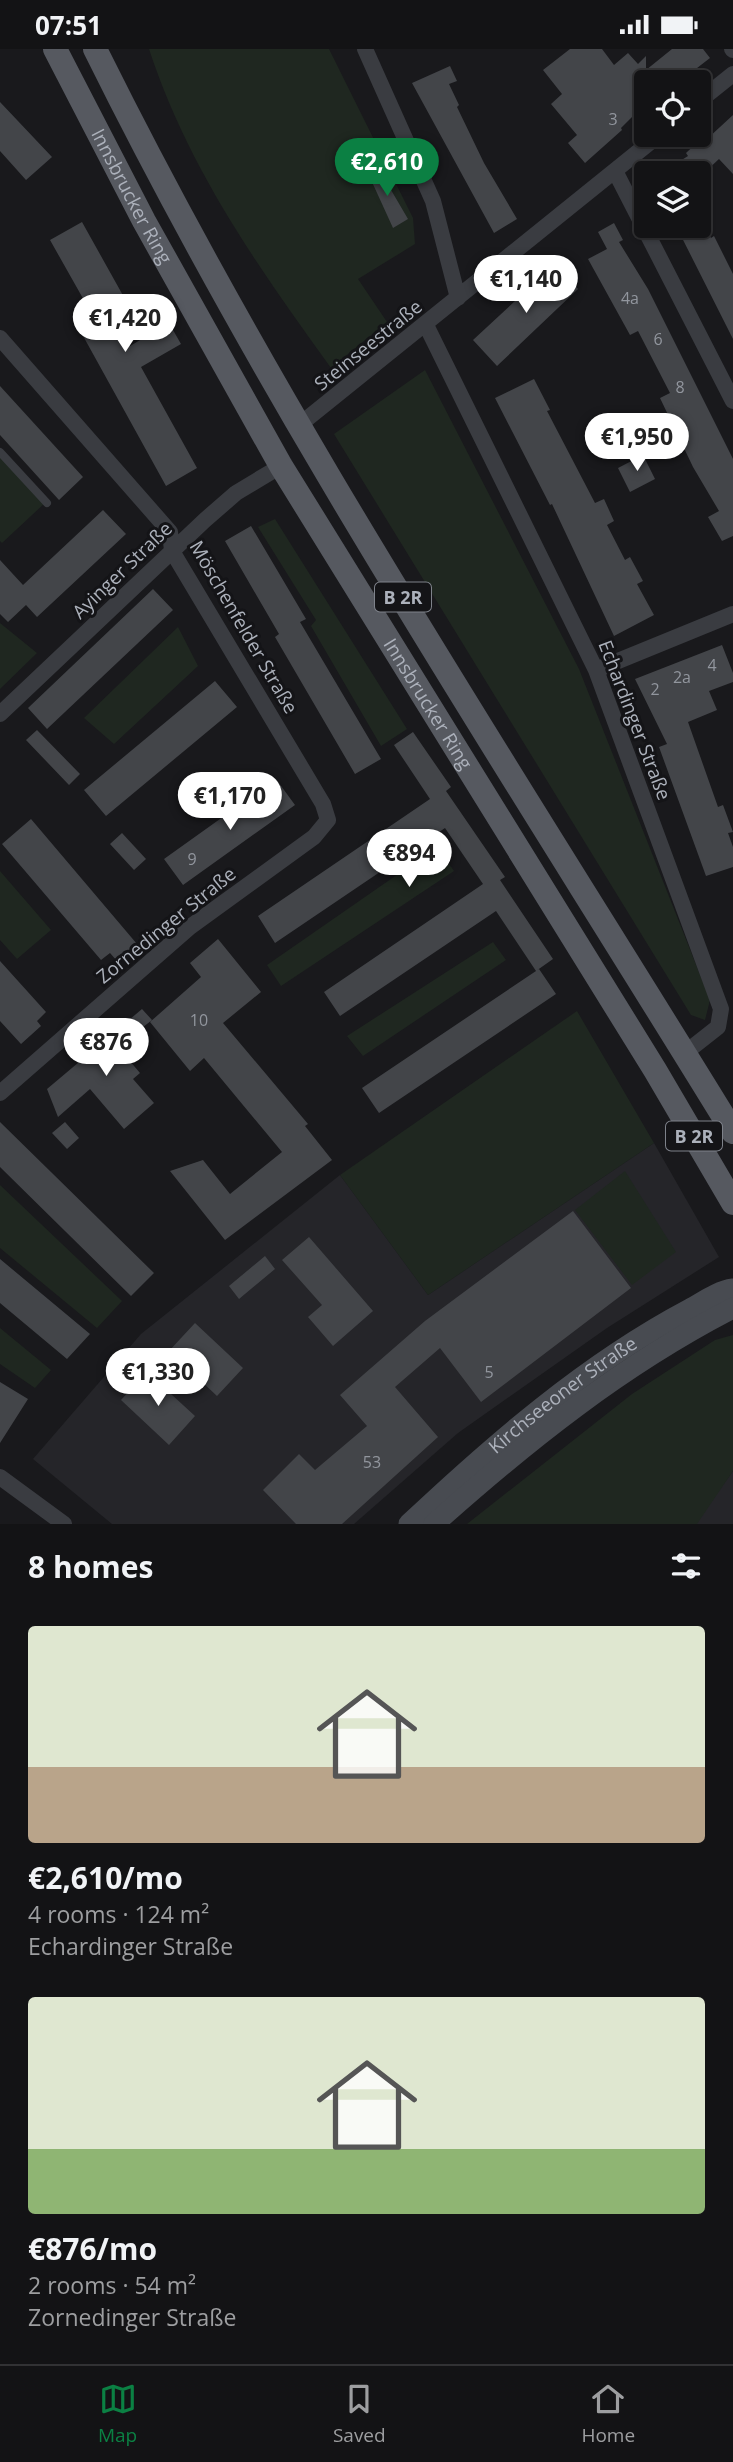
<!DOCTYPE html>
<meta charset="utf-8">
<style>
:root{--surface:#131315;--page:#202022;--text:#f1f3f6;--muted:#9d9ea0;--line:#323234;--accent:#0b8043}
body{margin:0;font-family:"Open Sans",sans-serif;background:var(--page);color:var(--text);height:100vh;display:flex;flex-direction:column;font-size:26px;white-space:nowrap}
*{box-sizing:border-box;margin:0}
p{font-size:23px;color:var(--muted)}
.icon{flex:none;width:38px;height:38px;fill:none;stroke:currentColor;stroke-width:2;stroke-linecap:round;stroke-linejoin:round}
.map{position:relative;height:1475px;overflow:hidden}
.side{display:flex;flex-direction:column;background:var(--surface);flex:1}
.side>*{flex:none}
.controls{position:absolute;left:634px;top:21px;display:grid;gap:14px}
.controls a{display:grid;place-items:center;width:77px;height:77px;border-radius:7px;background:var(--surface);box-shadow:0 2px 5px #0004,0 0 0 2px var(--line);font-size:35px}
.price{position:absolute;translate:-50% -60px;padding:0 16px;border-radius:24px;background:#fff;color:#222;font-size:23px;line-height:46px;filter:drop-shadow(0 2px 4px #0008)}
.price::after{content:'';position:absolute;left:50%;top:42px;width:21px;height:16px;margin-left:-10px;background:inherit;clip-path:polygon(0 0,100% 0,50% 100%)}
.price.on{background:var(--accent);color:#fff}
ul{padding:0;list-style:none}
li{display:grid;align-content:center;gap:14px;height:371px;padding:0 28px}
li span{display:grid;place-items:center;height:217px;border-radius:7px;color:#555}
li>.icon{margin-inline-start:auto}
span .icon{width:126px;height:126px;fill:#fffc;stroke-width:1}
li b{font-size:30px}
h2{display:flex;justify-content:space-between;align-items:center;height:84px;padding:0 28px;font-size:30px}
.status{display:flex;justify-content:space-between;align-items:center;height:49px;padding:0 35px;background:var(--surface);direction:ltr}
.status svg{height:19px;fill:currentColor}
.menu{display:flex;justify-content:space-around;align-items:center;height:98px;border-top:2px solid var(--line);background:var(--surface);font-size:19px;color:var(--muted)}
.menu a{display:grid;justify-items:center;gap:4px}
.menu .on{color:var(--accent)}
.map>svg:first-child{display:block}
.built{fill:#252529}
.green{fill:#1f2720}
.building{fill:#434549}
.lines{fill:none;stroke-linecap:round;stroke-linejoin:round}
.lane{stroke:#3a3c41;stroke-width:8}
.street{stroke:#3a3c41;stroke-width:16}
.secondary{stroke:#484b51;stroke-width:21}
.primary{stroke:#565960;stroke-width:24}
.labels{text-anchor:middle;dominant-baseline:central;stroke-width:6;stroke-linejoin:round;paint-order:stroke}
.number-label{font-size:16px;fill:#92969e}
.shield{fill:#141417;stroke:#7e828a;stroke-width:2}
.shield-label{font-size:18px;font-weight:bold;fill:#acb1bb}
.street-label{font-size:19px;fill:#acb1bb;stroke:#141417}
</style>
<div class="status"><b>07:51</b><svg viewBox="0 0 49 12"><path d="M0 12V9h3v3zM5 12V6h3v6zM10 12V3h3v9zM15 12V0h3v12zM26 1h20v11H26zM47 4h2v5h-2z"/></svg></div>
<div class="map">
<svg width="733" height="1475" viewBox="0 0 733 1475">
<rect width="100%" height="100%" fill="#19191c"/>
<path class="built" d="M654,1094l65,114 -112,71 -149,105 -104,91h-242l-79,-65 108,-125 199,-159 88,120z
M733,1422v53h-36l-1,-2z"/>
<path class="green" d="M149,0h180l84,169 2,26 -57,35 29,43 -56,46c-73,-101 -143,-200 -182,-319z
M425,321l154,299 131,331 -5,20 -14,-5 -357,-581z
M0,402l46,51 -44,41 -2,-2z
M275,470l132,210 -26,17 -70,-120 5,-6 -58,-93z
M0,574l37,30 -37,36z
M178,578l20,39 -84,78 -30,-26z
M437,798l17,24 -173,115 -14,-21z
M0,822l51,59 -34,29 -17,-19z
M493,893l13,18 -143,96 -16,-20z
M577,962l77,132 -226,152 -88,-120z
M625,1122l51,81 -44,33 -57,-75z
M0,1136l122,116 -25,27 -97,-80z
M0,1279l51,42 -16,18 -35,-24z
M733,1286v136l-36,53h-230l165,-130 83,-54z"/>
<path class="building" d="M570,0h32l12,16 14,-12 10,11 8,-8v14l26,-21h31l7,9 -31,24h-33v21l-25,25 1,2 -37,33 -17,-20 9,-8 -26,-31 11,-10 -19,-24z
M450,17l7,15 -8,3 10,21 -2,2 27,56 33,56 -23,14 -82,-150z
M0,53l52,55 -26,23 -26,-29z
M733,66v59l-14,-15 -15,14h-43l27,-17 -2,-3 18,-17 3,3z
M368,91l6,16 -14,5 -7,-16z
M377,117l31,53 -15,9 -26,-57z
M82,173l48,86 -17,9 17,29 39,-23 12,21 -40,23 56,101 -31,18 -84,-152 16,-9 -48,-85z
M614,174l9,17 -4,2 29,47 85,170v77l-11,5 -14,-24 11,-6 -26,-44 -33,-69 10,-5 -32,-62 -8,4 -42,-76 19,-10 -9,-17z
M676,177h29l6,12 3,-2 19,38v65z
M556,214l22,26 -81,77 -24,-26z
M534,330l16,31 -3,1 48,92 9,-4 10,22 -7,4 18,35 5,-3 13,24 -6,3 17,31 -40,21 -62,-132 -2,1 -55,-107z
M0,337l83,91 -24,23 -59,-65z
M643,406l12,24 -25,13 -12,-24z
M103,461l23,24 -89,83 -11,-12 -18,17 -8,-8v-54l23,25z
M251,477l55,93 -6,3 81,137 -26,15 -80,-137 4,-3 -54,-93z
M153,540l20,21 -126,119 -19,-21z
M722,596l11,28v9l-24,9 8,19 -29,12 30,85 5,-2 10,27 -5,1 5,14v20l-27,9 -47,-129 8,-3 -32,-65z
M215,632l22,26 -131,109 -22,-26z
M37,681l43,44 -11,11 -43,-45z
M413,683l38,55 -5,4 59,86 -5,3 53,79 -17,12 -40,-60 -156,105 -16,-24 159,-108 -38,-56 -170,115 -17,-27 172,-117 -36,-54z
M276,730l19,26 -112,80 -19,-26z
M31,770l106,125 -20,17 -7,-8 -9,7 -99,-116z
M122,784l24,26 -12,11 -24,-26z
M218,890l43,53 -38,31 85,101 -3,2 27,34 -107,80 -55,-69 33,-11 27,34 52,-42 -78,-94 -14,13 -40,-49 51,-45 -11,-14z
M0,912l46,51 -9,9 4,5 -20,18 -21,-23z
M539,920l17,25 -177,119 -17,-25z
M142,960l10,11 -34,27 22,26 -7,6 21,24 -30,26 -34,-40 -32,28 -11,-28z
M0,1073l154,151 -23,23 -131,-129z
M65,1073l14,16 -12,11 -15,-16z
M573,1162l58,77 -150,114 -41,-54 -45,39 43,50 -96,87h-46l-33,-34 36,-36 16,16 52,-44 -27,-31 85,-74z
M309,1188l64,74 -40,35 -25,-29 14,-12 -40,-45z
M265,1207l10,13 -36,30 -10,-13z
M0,1210l90,75 -23,25 -67,-56z
M195,1274l48,45 -26,28 -48,-45z
M147,1323l48,44 -26,29 -48,-45z
M0,1333l28,17 -28,44z"/>
<g class="lines">
<path class="lane" d="M0,403l47,51"/>
<path class="street" d="M365,0l68,152 25,97
M732,0l1,1
M698,53l35,-28
M615,122l118,230
M426,276l170,345 125,339 -3,18 -33,26
M0,289l170,194 2,19 151,253 5,16 -14,17 -124,90 -190,166
M298,377l361,-291
M596,621l137,-56
M0,665l205,-194 31,-27 45,-27
M0,1428l64,47"/>
<g class="secondary">
<path id="s1" d="M409,1475c85,-80 177,-160 281,-215 13,-7 28,-18 43,-20"/>
<path d="M434,1475c93,-83 188,-159 299,-216"/>
</g>
<g class="primary">
<path id="s2" d="M55,0l89,172 137,245 374,604 78,133"/>
<path d="M95,0c186,376 419,726 638,1083"/>
</g>
</g>
<g class="labels">
<g class="number-label">
<text x="613" y="70">3</text>
<text x="630" y="249">4a</text>
<text x="658" y="290">6</text>
<text x="680" y="338">8</text>
<text x="712" y="616">4</text>
<text x="682" y="628">2a</text>
<text x="655" y="640">2</text>
<text x="192" y="810">9</text>
<text x="199" y="971">10</text>
<text x="489" y="1323">5</text>
<text x="372" y="1413">53</text>
</g>
<g class="shield">
<rect x="375" y="533.5" width="56" height="29" rx="5"/>
<rect x="666" y="1072.5" width="56" height="29" rx="5"/>
</g>
<g class="shield-label">
<text x="403" y="548">B 2R</text>
<text x="694" y="1087">B 2R</text>
</g>
<g class="street-label">
<text stroke="none"><textPath href="#s2" startOffset="166">Innsbrucker Ring</textPath></text>
<text transform="translate(368 296) rotate(-39)">Steinseestraße</text>
<text transform="translate(122 521) rotate(-44)">Ayinger Straße</text>
<text transform="translate(244 578) rotate(60)">Möschenfelder Straße</text>
<text stroke="none"><textPath href="#s2" startOffset="754">Innsbrucker Ring</textPath></text>
<text transform="translate(635 671) rotate(69)">Echardinger Straße</text>
<text transform="translate(166 876) rotate(-39)">Zornedinger Straße</text>
<text stroke="none"><textPath href="#s1" startOffset="201">Kirchseeoner Straße</textPath></text>
</g>
</g>
</svg>
<div class="controls">
<a><svg class="icon" aria-label="locate" viewBox="0 0 24 24"><circle cx="12" cy="12" r="6"/><path d="M12 2v4M12 18v4M2 12h4M18 12h4"/></svg></a>
<a><svg class="icon" aria-label="layers" viewBox="0 0 24 24"><path d="M12 4l9 5-9 5-9-5zM3 14l9 5 9-5"/></svg></a>
</div>
<b class="price on" style="left:387px;top:149px">€2,610</b>
<b class="price" style="left:526px;top:266px">€1,140</b>
<b class="price" style="left:125px;top:305px">€1,420</b>
<b class="price" style="left:637px;top:424px">€1,950</b>
<b class="price" style="left:230px;top:783px">€1,170</b>
<b class="price" style="left:409px;top:840px">€894</b>
<b class="price" style="left:106px;top:1029px">€876</b>
<b class="price" style="left:158px;top:1359px">€1,330</b>
</div>
<section class="side">
<h2>8 homes<svg class="icon" aria-label="filters" viewBox="0 0 24 24"><path d="M4 7h16M4 17h16"/><circle cx="9" cy="7" r="2"/><circle cx="15" cy="17" r="2"/></svg></h2>
<ul>
<li><span style="background:linear-gradient(#dfe7d0 65%,#b9a48a 0)"><svg class="icon" aria-label="home" viewBox="0 0 24 24"><path d="M3 11l9-7 9 7M6 9v11h12V9"/></svg></span><div><b>€2,610/mo</b><p>4 rooms · 124 m²</p><p>Echardinger Straße</p></div></li>
<li><span style="background:linear-gradient(#dfe7d0 70%,#8fb573 0)"><svg class="icon" aria-label="home" viewBox="0 0 24 24"><path d="M3 11l9-7 9 7M6 9v11h12V9"/></svg></span><div><b>€876/mo</b><p>2 rooms · 54 m²</p><p>Zornedinger Straße</p></div></li>
</ul>
</section>
<nav class="menu">
<a class="on"><svg class="icon" aria-label="map" viewBox="0 0 24 24"><path d="M3 6l6-2 6 2 6-2v14l-6 2-6-2-6 2zM9 4v14M15 6v14"/></svg>Map</a>
<a><svg class="icon" aria-label="saved" viewBox="0 0 24 24"><path d="M7 4h10v16l-5-4-5 4z"/></svg>Saved</a>
<a><svg class="icon" aria-label="home" viewBox="0 0 24 24"><path d="M3 11l9-7 9 7M6 9v11h12V9"/></svg>Home</a>
</nav>
